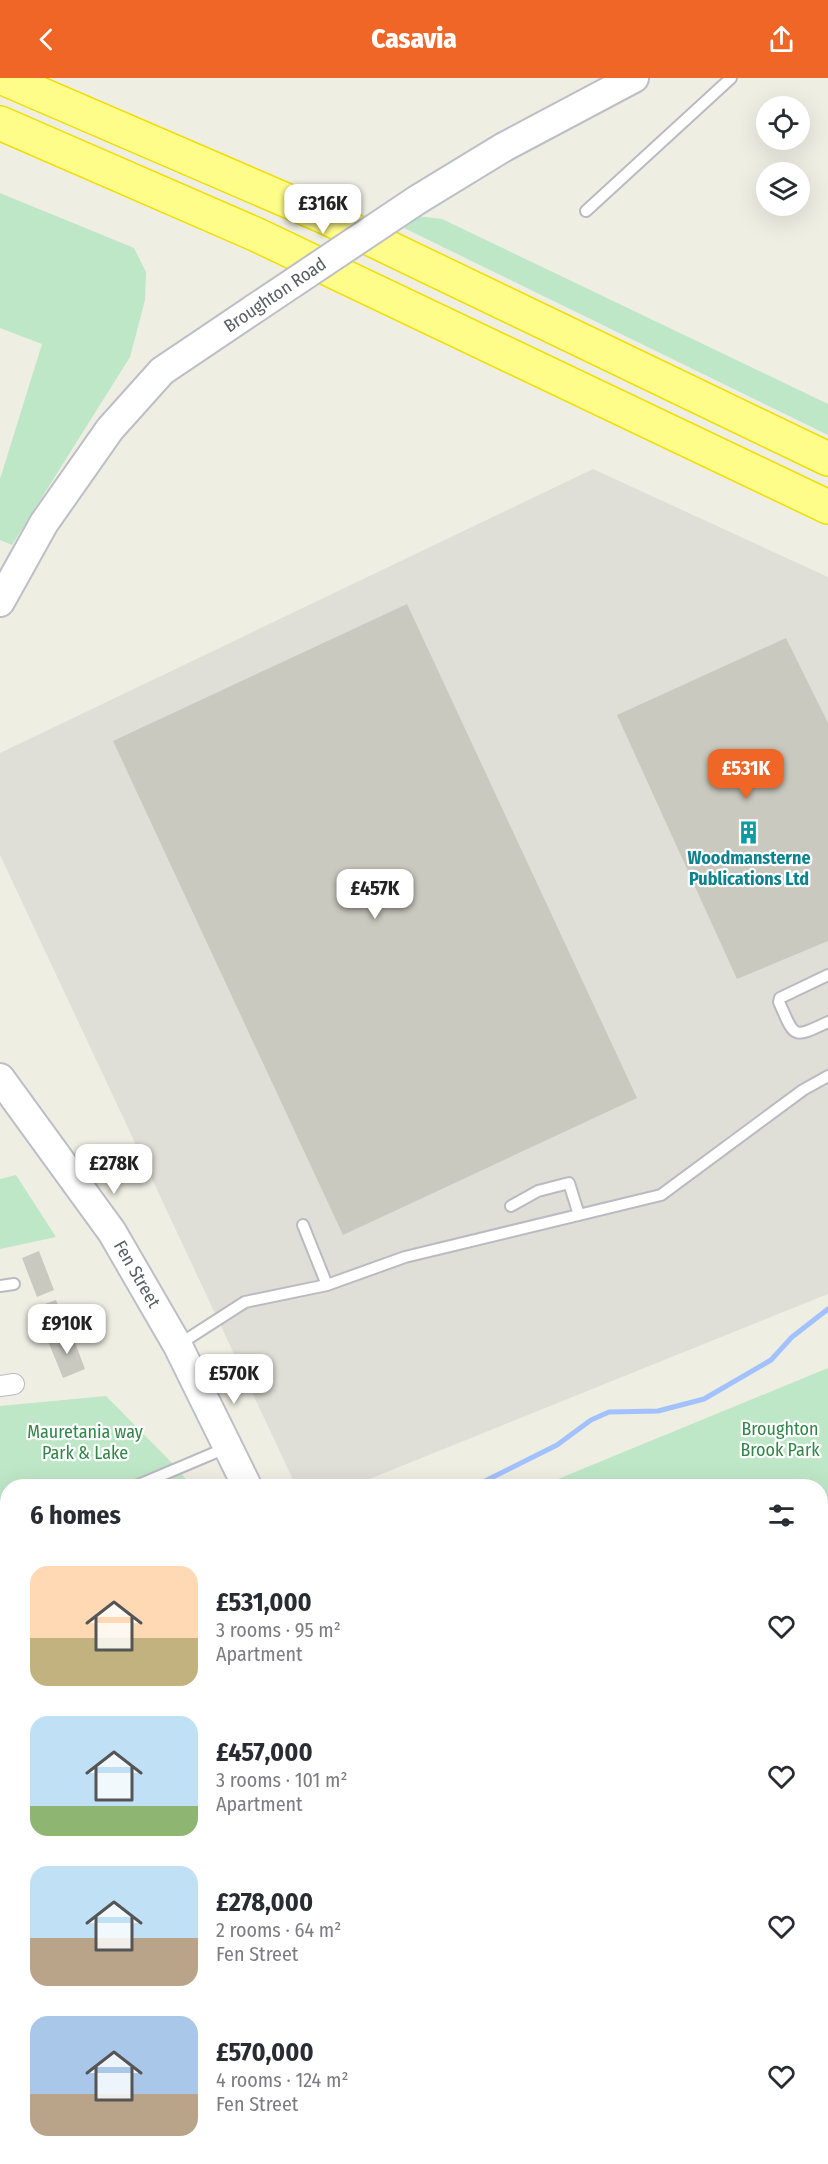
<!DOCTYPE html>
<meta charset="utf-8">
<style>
:root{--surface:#fff;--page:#f7f7f7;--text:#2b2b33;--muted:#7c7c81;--accent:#f06627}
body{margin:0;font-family:"Fira Sans Condensed",sans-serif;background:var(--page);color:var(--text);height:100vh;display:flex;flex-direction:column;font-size:22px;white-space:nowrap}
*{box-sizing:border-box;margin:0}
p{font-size:20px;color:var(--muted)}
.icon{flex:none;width:33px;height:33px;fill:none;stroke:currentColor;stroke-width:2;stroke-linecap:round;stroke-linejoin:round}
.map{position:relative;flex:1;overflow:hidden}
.drawer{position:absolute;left:0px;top:1401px;width:828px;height:686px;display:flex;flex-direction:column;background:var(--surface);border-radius:24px 24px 0 0;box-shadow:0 6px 24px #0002}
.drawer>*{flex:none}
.fabs{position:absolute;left:756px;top:18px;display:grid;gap:12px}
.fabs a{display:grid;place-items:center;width:54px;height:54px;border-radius:50%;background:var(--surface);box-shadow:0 6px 24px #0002;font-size:30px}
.price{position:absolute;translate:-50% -51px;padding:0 14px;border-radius:12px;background:#fff;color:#222;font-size:20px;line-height:39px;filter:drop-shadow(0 2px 3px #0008)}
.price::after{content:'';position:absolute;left:50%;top:36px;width:18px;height:14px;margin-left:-9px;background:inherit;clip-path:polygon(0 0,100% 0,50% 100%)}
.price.current{background:var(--accent);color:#fff}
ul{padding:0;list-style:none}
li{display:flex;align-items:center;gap:18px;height:150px;padding:0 30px}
li span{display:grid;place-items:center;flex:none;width:168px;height:120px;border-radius:18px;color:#555}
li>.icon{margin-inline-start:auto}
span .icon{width:72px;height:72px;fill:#fffc;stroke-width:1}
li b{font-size:26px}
h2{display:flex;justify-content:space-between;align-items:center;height:72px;padding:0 30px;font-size:26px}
header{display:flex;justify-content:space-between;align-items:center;height:78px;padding:0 30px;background:var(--accent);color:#fff;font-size:27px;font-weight:800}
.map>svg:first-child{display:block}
.industrial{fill:#dfdfd7}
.green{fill:#bee7c7}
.water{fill:#a2c1ff}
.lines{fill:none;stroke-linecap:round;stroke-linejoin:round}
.stream{stroke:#a2c1ff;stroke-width:5}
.building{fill:#c9c9bf}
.lane-casing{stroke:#babbc2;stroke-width:14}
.street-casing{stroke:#babbc2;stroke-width:22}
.secondary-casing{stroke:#bdbfc7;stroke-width:32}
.highway-casing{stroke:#f1de00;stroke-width:36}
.lane{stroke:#fff;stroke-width:10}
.street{stroke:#fff;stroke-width:20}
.secondary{stroke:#fff;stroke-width:28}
.highway{stroke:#fffd89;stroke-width:33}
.secondary-bridge-casing{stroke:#bdbfc7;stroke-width:32;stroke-linecap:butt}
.secondary-bridge{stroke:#fff;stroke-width:28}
.labels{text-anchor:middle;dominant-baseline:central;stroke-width:4.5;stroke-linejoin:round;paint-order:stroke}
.street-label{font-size:18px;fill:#5b5d64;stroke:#fff}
.culture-label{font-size:18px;font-weight:bold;fill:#0d838f;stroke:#fff}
.park-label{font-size:18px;fill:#318549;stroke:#fff}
</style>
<header><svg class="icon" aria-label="back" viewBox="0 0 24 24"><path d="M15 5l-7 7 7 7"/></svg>Casavia<svg class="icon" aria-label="share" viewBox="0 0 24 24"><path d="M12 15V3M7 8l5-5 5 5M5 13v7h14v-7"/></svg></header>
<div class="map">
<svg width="828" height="2086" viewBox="0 0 828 2086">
<rect width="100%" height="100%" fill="#eeeee3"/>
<path class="industrial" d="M593,391l235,108v717l-476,192h-56l-296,-631v-102z
M7,1686l1,393h448l3,7h-459v-399z
M828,1961v125h-94l-7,-7h93l1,-115z"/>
<path class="green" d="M0,115l134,55 12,24 -1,28 -15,57 -118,188 -12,-5v-61l42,-135 -42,-16z
M416,138l26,3 386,185v31l-424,-207z
M16,1097l40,62 -56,12v-70z
M828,1290v620l-7,6 -1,-508h-279z
M106,1318l71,72 14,18h-183l-1,99 -7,2v-181z
M7,1530v147l-7,2v-146z"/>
<path class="water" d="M820,1651l8,1v182l-7,5z"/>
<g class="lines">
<path class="stream" d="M475,1408l82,-41 34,-25 18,-8 49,-1 46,-12 67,-39 21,-23 36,-28
M0,1521l8,-3
M502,2079l2,7"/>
</g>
<path class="building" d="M407,526l230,494 -294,137 -230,-494z
M786,560l42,85v218l-91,38 -120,-264z
M39,1173l15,39 -17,7 -15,-39z
M56,1222l11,28 -22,9 -11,-29z
M71,1254l14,37 -22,9 -15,-37z
M8,1773v306h301l3,7h-312v-310z
M828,2024v50l-8,-18v-29z"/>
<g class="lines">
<defs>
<path id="lane" d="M586,133l145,-133
M828,897l-48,23 -1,4c16,36 13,37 49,20
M511,1128l27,-15 31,-8 10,32
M303,1147l24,60
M0,1208l14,-2
M178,1267l67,-43 82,-17 78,-28 256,-62 142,-105 25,-14
M136,1408l90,-38
M0,1717l8,-1
M820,1992l8,-6
M359,2079l2,7
M811,2079l2,7
M708,2086l13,-7"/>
<path id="street" d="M0,1308l14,-2"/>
<path id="secondary" d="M417,122l87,-53 130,-69
M0,524l44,-79 66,-94 52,-58 92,-62
M0,1000l112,154 66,114 69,140
M577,2079l7,7"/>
<path id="highway" d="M3,0l322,139 503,242
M0,45l255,111 573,273"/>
</defs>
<use href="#lane" class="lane-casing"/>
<use href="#street" class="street-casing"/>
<use href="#secondary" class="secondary-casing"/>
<use href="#highway" class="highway-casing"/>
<use href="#lane" class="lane"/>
<use href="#street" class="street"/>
<use href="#secondary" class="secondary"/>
<use href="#highway" class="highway"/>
<defs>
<path id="secondary-bridge" d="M254,231l163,-109"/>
</defs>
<use href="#secondary-bridge" class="secondary-bridge-casing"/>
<use href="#secondary-bridge" class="secondary-bridge"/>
</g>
<defs>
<symbol id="building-bare" viewBox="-9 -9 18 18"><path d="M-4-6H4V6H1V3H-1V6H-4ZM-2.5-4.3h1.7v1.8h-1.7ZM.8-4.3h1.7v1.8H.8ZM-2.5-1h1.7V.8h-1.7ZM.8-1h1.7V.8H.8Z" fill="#0f9aa8" stroke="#fff" stroke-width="2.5" paint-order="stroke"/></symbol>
</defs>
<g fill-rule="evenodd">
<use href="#building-bare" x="732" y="738" width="33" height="33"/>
</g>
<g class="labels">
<g class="street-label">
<text transform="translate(275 217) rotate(-34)">Broughton Road</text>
<text transform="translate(137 1196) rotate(60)">Fen Street</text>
</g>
<g class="culture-label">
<text x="749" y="780">Woodmansterne<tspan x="749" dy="21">Publications Ltd</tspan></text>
</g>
<g class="park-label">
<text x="780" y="1351">Broughton<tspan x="780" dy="21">Brook Park</tspan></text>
<text x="85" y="1354">Mauretania way<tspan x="85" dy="21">Park &amp; Lake</tspan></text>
</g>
</g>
</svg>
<div class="fabs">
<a><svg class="icon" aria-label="locate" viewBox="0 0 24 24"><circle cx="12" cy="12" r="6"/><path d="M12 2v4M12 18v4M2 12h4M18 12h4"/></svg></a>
<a><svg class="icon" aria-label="layers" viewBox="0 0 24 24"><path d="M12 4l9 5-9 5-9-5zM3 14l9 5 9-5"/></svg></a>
</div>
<b class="price" style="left:323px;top:157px">£316K</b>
<b class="price current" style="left:746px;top:722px">£531K</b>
<b class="price" style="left:375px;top:842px">£457K</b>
<b class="price" style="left:114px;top:1117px">£278K</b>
<b class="price" style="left:67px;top:1277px">£910K</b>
<b class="price" style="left:234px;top:1327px">£570K</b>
<section class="drawer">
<h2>6 homes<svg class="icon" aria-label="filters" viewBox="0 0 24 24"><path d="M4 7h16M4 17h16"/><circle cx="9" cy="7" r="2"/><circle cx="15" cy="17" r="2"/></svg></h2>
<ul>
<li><span style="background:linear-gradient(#ffd9b3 60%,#c2b280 0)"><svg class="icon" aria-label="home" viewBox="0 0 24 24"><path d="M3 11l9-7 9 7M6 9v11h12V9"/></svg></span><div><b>£531,000</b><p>3 rooms · 95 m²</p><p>Apartment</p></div><svg class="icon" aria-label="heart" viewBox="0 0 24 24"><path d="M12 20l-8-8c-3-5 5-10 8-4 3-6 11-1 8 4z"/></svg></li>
<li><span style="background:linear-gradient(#bfe0f5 75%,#8fb573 0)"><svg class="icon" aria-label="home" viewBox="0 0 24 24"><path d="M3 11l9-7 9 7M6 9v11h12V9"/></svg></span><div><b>£457,000</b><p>3 rooms · 101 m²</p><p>Apartment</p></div><svg class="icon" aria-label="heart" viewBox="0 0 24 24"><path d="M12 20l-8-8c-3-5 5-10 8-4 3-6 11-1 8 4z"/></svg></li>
<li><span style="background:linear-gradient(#bfe0f5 60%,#b9a48a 0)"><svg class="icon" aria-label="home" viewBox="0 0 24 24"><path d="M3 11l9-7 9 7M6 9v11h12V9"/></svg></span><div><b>£278,000</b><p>2 rooms · 64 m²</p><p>Fen Street</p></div><svg class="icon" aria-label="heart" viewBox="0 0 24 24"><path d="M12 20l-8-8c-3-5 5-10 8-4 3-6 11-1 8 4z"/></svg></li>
<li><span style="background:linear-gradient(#a9c7e8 65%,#b9a48a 0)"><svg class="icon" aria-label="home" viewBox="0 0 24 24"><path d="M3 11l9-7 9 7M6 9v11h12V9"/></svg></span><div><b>£570,000</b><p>4 rooms · 124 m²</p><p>Fen Street</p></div><svg class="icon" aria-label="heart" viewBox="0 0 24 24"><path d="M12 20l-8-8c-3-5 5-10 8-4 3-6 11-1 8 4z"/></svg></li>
</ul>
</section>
</div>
